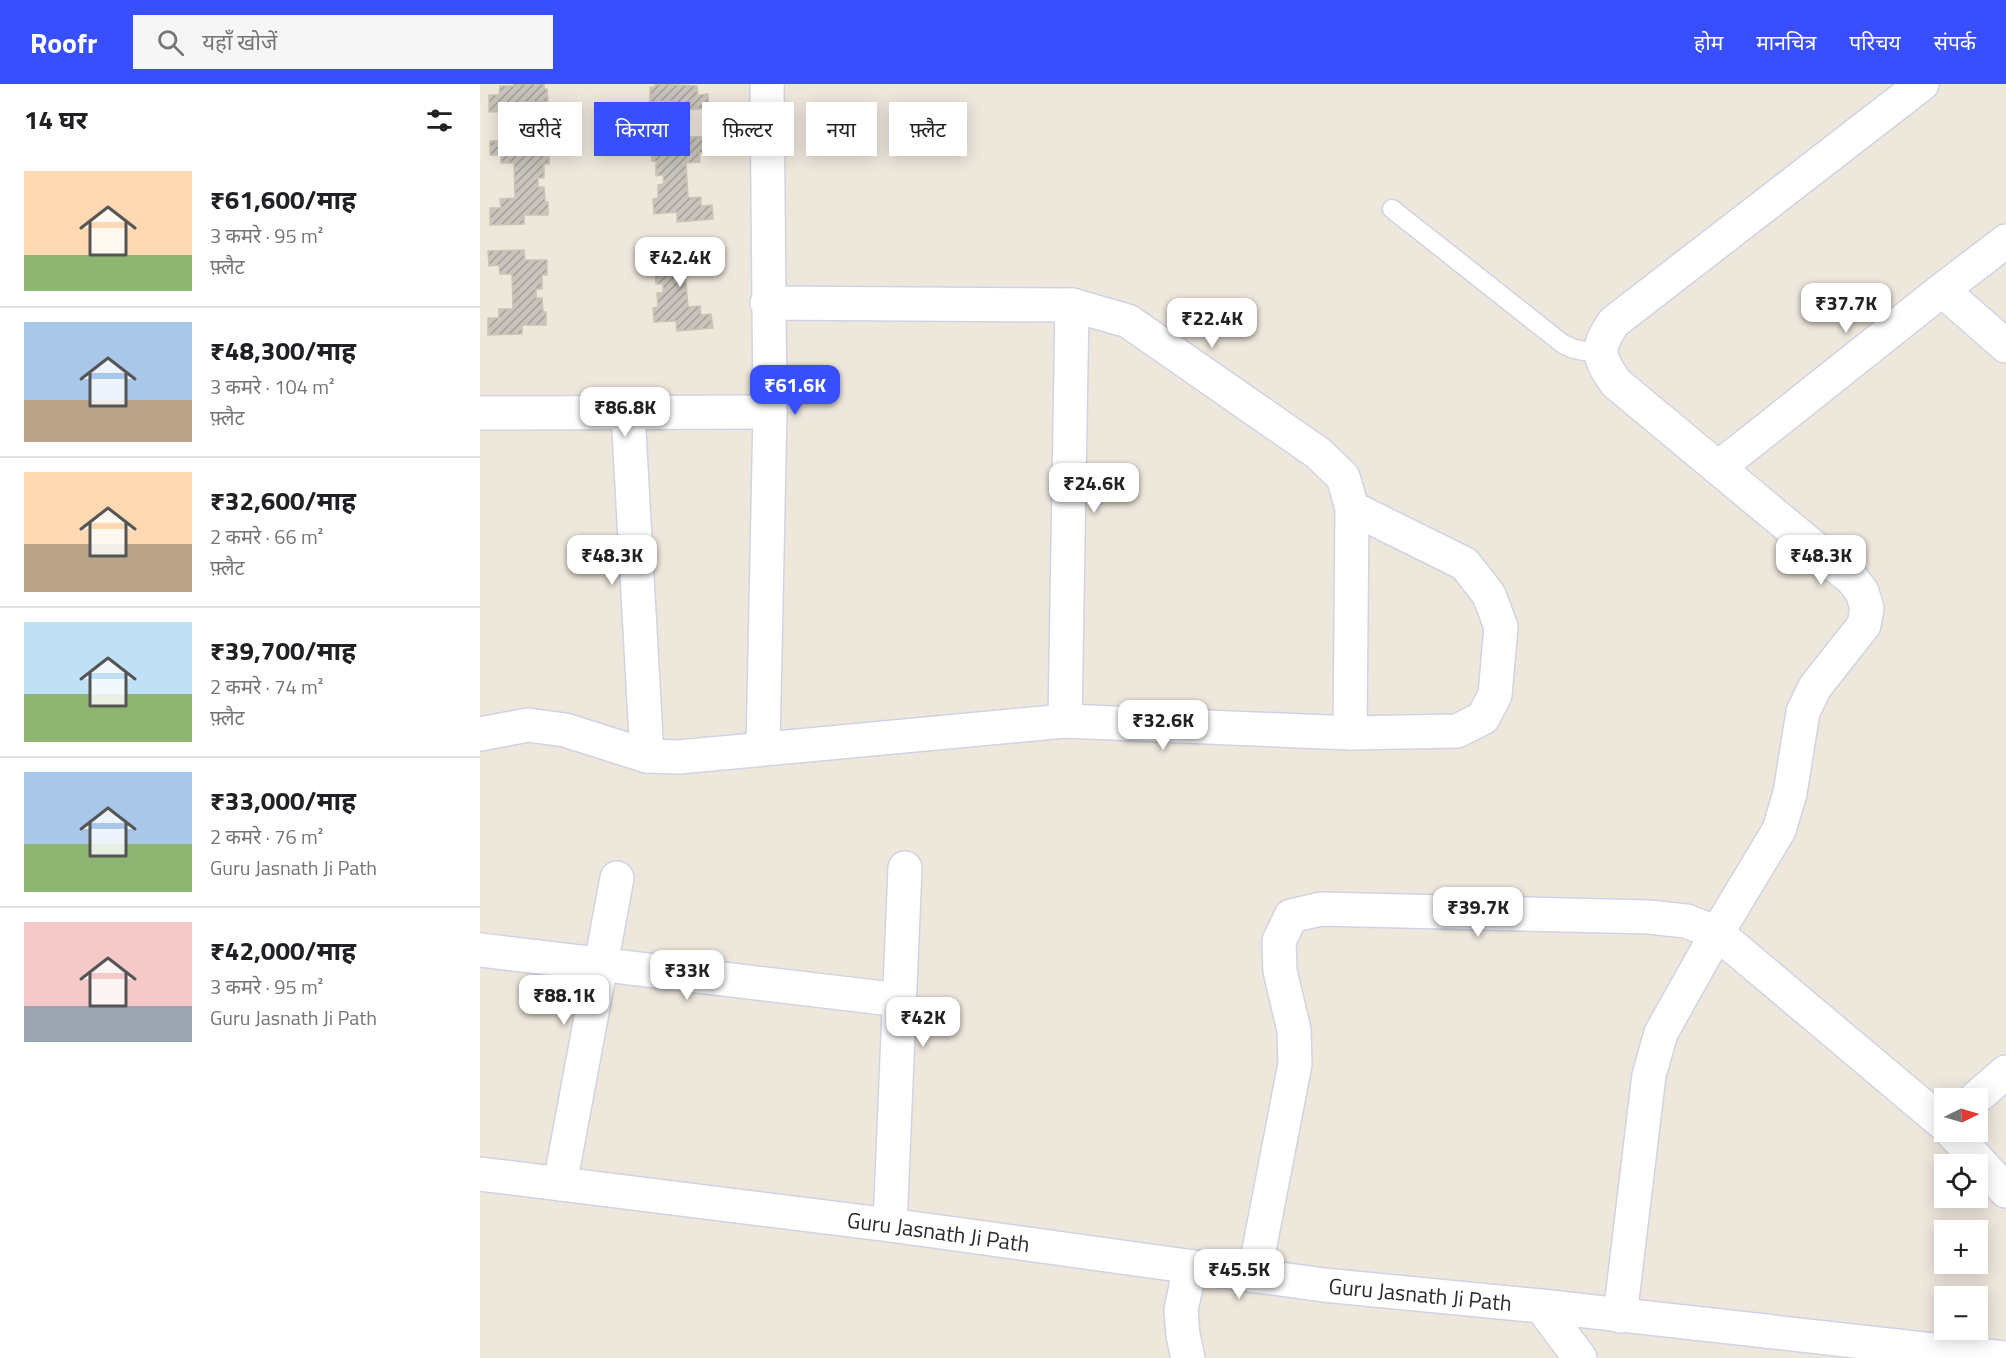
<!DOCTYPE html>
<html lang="hi">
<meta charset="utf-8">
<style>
:root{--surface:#fff;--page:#f6f6f6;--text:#202124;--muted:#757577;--line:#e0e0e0;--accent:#384fff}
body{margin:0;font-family:"Titillium Web","Noto Sans Devanagari",sans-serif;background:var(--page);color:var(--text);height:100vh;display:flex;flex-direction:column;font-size:22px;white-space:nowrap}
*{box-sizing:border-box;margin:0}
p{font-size:20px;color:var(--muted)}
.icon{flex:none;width:33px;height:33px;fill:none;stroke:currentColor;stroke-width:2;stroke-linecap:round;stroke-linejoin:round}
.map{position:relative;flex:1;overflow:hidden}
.sheet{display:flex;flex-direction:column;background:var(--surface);width:480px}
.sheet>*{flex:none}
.guide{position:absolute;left:18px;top:18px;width:570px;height:54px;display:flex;gap:12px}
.needle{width:39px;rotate:85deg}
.buttons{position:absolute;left:1454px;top:1004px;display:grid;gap:12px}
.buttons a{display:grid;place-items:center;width:54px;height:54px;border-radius:0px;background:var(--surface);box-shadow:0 3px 15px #0003;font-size:30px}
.price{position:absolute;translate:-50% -51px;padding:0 14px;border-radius:12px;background:#fff;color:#222;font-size:20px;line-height:39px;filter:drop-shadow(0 2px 3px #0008)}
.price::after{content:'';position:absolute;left:50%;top:36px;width:18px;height:14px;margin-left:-9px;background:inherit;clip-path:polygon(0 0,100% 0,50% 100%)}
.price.active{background:var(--accent);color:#fff}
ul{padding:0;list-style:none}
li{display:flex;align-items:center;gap:18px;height:150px;padding:0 24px}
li+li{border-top:2px solid var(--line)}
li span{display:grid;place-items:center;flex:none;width:168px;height:120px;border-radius:0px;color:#555}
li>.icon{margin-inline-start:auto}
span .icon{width:72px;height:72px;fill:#fffc;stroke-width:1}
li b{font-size:26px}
h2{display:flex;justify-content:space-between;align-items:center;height:72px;padding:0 24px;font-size:26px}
.tag{padding:0 21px;border-radius:0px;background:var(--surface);box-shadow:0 3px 15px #0003;font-size:21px;line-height:54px}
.tag.active{background:var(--accent);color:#fff}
header{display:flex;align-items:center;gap:36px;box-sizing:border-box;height:84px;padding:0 30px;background:var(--accent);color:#fff}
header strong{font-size:28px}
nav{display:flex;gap:33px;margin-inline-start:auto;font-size:21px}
.search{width:420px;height:54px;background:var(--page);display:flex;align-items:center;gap:15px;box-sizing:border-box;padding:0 21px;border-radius:0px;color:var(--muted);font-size:22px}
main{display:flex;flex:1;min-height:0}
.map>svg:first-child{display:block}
.building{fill:url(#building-hatch);stroke:#cac4b5;stroke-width:1.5}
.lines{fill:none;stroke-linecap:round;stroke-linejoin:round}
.service-casing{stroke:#d1d3e5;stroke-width:21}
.minor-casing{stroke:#d1d3e5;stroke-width:36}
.service{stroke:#fff;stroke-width:18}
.minor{stroke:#fff;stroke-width:33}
.labels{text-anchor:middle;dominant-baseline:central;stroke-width:5;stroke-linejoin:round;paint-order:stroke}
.street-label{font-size:22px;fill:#2b2b2b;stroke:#fff}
</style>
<header>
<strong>Roofr</strong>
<div class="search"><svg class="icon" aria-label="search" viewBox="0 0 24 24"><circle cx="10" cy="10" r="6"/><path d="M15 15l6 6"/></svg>यहाँ खोजें</div>
<nav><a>होम</a><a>मानचित्र</a><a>परिचय</a><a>संपर्क</a></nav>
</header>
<main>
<section class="sheet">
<h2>14 घर<svg class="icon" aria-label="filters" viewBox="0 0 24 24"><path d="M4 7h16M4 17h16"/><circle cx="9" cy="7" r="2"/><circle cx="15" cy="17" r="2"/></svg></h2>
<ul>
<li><span style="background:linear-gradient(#ffd9b3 70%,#8fb573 0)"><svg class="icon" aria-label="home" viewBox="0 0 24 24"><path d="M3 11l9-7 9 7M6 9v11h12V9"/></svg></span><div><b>₹61,600/माह</b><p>3 कमरे · 95 m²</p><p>फ़्लैट</p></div></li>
<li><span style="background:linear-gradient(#a9c7e8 65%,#b9a48a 0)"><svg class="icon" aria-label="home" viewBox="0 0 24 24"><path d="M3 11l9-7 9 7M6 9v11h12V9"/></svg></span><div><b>₹48,300/माह</b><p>3 कमरे · 104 m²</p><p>फ़्लैट</p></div></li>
<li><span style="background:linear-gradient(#ffd9b3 60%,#b9a48a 0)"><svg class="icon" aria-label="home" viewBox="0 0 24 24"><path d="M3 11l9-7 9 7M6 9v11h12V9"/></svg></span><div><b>₹32,600/माह</b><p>2 कमरे · 66 m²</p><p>फ़्लैट</p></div></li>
<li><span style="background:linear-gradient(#bfe0f5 60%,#8fb573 0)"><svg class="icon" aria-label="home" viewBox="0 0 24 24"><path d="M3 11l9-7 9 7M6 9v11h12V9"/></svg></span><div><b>₹39,700/माह</b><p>2 कमरे · 74 m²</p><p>फ़्लैट</p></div></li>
<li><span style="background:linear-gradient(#a9c7e8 60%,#8fb573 0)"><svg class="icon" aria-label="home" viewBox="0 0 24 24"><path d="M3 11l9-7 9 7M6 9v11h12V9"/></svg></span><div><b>₹33,000/माह</b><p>2 कमरे · 76 m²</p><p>Guru Jasnath Ji Path</p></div></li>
<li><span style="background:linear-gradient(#f6c9c9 70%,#9aa5b1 0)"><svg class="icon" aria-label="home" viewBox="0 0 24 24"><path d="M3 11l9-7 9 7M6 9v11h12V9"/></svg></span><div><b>₹42,000/माह</b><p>3 कमरे · 95 m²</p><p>Guru Jasnath Ji Path</p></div></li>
</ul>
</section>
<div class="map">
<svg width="1526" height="1274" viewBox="0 0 1526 1274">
<defs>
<pattern id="building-hatch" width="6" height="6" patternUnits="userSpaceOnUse" patternTransform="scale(1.5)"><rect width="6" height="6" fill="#c9c4bb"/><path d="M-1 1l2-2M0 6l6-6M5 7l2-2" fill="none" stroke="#a39f98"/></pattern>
</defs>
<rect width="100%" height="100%" fill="#eee7dc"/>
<path class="building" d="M34,0h30v5h3l1,13h-25v9l-34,1v-17h10l1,-9h14z
M175,0l42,2 1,9 10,-1 1,14 -36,3v-10l-23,1v-15h5z
M229,52l1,17h-11l1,9 -14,1 2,35 13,-1v9l11,-1 1,14 -36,3v-10l-23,2 -1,-15 5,-1v-13l6,-1 -1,-9 -7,1v-15h-4l-1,-13 25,-1 -1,-9z
M46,56v10l23,-1v15h-5v14h-6v9h6l1,15h3v13h-24v9l-34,1v-17h11l-1,-9 15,-1 -1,-35h-13v-8h-11v-14z
M229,160l1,17 -11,1v9l-14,1 3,35 12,-1 1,9 10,-1 2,14 -36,3 -1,-10 -22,1 -1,-14 5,-1 -1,-14h6v-9h-7l-1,-15 -3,1 -1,-13 24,-2 -1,-8z
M44,166l1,10h22v15h-5v14h-6v9h6l1,14h3v13h-24v9l-34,1v-17h11v-9h14l-1,-35h-12l-1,-9 -10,1 -1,-15z"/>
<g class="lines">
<defs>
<path id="service" d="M912,125l171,135c13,7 23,8 38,7"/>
<g id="minor">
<path d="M1462,206l64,56"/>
<path d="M287,219l305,2 56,16 190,132 25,24 9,31 -2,225"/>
<path d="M0,329l290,-1"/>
<path d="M148,329l19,343"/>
<path d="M1238,384l224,-178 64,-49"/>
<path d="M585,637l7,-416"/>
<path d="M0,650l48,-9 37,5 82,26 32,1 386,-36 285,12 107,-2 26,-13 12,-23 6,-68 -12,-32 -24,-31 -113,-56"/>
<path d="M283,664l7,-336 -3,-328"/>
<path d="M0,866l420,50"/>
<path d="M1496,1014l30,-26"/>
<path d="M1471,1047l55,60"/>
<path id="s1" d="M0,1090l410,51 434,60 217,21 465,52"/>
<path d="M80,1100l57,-306"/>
<path d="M410,1141l15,-357"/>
<path d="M774,1192l41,-212 -1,-34 -14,-59 -1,-30 12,-25 30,-7 328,8 37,4 31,12 227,191"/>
<path d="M1061,1222l39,52"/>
<path d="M1140,1232l29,-241 12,-42 56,-100 62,-103 11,-37 13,-81 12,-25 49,-62 3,-17 -5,-16 -9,-12 -237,-197c-18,-26 -21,-34 -2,-61l308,-238"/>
<path d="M708,1274l-5,-23 -2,-25 9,-43"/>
</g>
</defs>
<use href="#service" class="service-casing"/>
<use href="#minor" class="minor-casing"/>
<use href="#service" class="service"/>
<use href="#minor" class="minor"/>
</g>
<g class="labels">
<g class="street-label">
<text stroke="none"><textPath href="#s1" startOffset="462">Guru Jasnath Ji Path</textPath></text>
<text stroke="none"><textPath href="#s1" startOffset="948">Guru Jasnath Ji Path</textPath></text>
</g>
</g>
</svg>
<div class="buttons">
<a><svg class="needle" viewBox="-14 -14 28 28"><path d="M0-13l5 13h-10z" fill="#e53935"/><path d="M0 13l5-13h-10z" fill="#757577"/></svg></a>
<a><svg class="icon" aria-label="locate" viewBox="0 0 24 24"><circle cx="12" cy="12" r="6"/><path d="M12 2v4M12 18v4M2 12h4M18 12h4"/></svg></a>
<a>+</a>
<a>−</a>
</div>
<b class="price" style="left:200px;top:204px">₹42.4K</b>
<b class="price" style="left:1366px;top:250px">₹37.7K</b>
<b class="price" style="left:732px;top:265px">₹22.4K</b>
<b class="price active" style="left:315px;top:332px">₹61.6K</b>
<b class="price" style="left:145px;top:354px">₹86.8K</b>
<b class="price" style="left:614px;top:430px">₹24.6K</b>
<b class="price" style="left:132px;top:502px">₹48.3K</b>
<b class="price" style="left:1341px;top:502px">₹48.3K</b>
<b class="price" style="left:683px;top:667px">₹32.6K</b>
<b class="price" style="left:998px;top:854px">₹39.7K</b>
<b class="price" style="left:207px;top:917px">₹33K</b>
<b class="price" style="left:84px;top:942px">₹88.1K</b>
<b class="price" style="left:443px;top:964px">₹42K</b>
<b class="price" style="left:759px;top:1216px">₹45.5K</b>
<div class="guide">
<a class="tag">खरीदें</a>
<a class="tag active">किराया</a>
<a class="tag">फ़िल्टर</a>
<a class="tag">नया</a>
<a class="tag">फ़्लैट</a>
</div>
</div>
</main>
